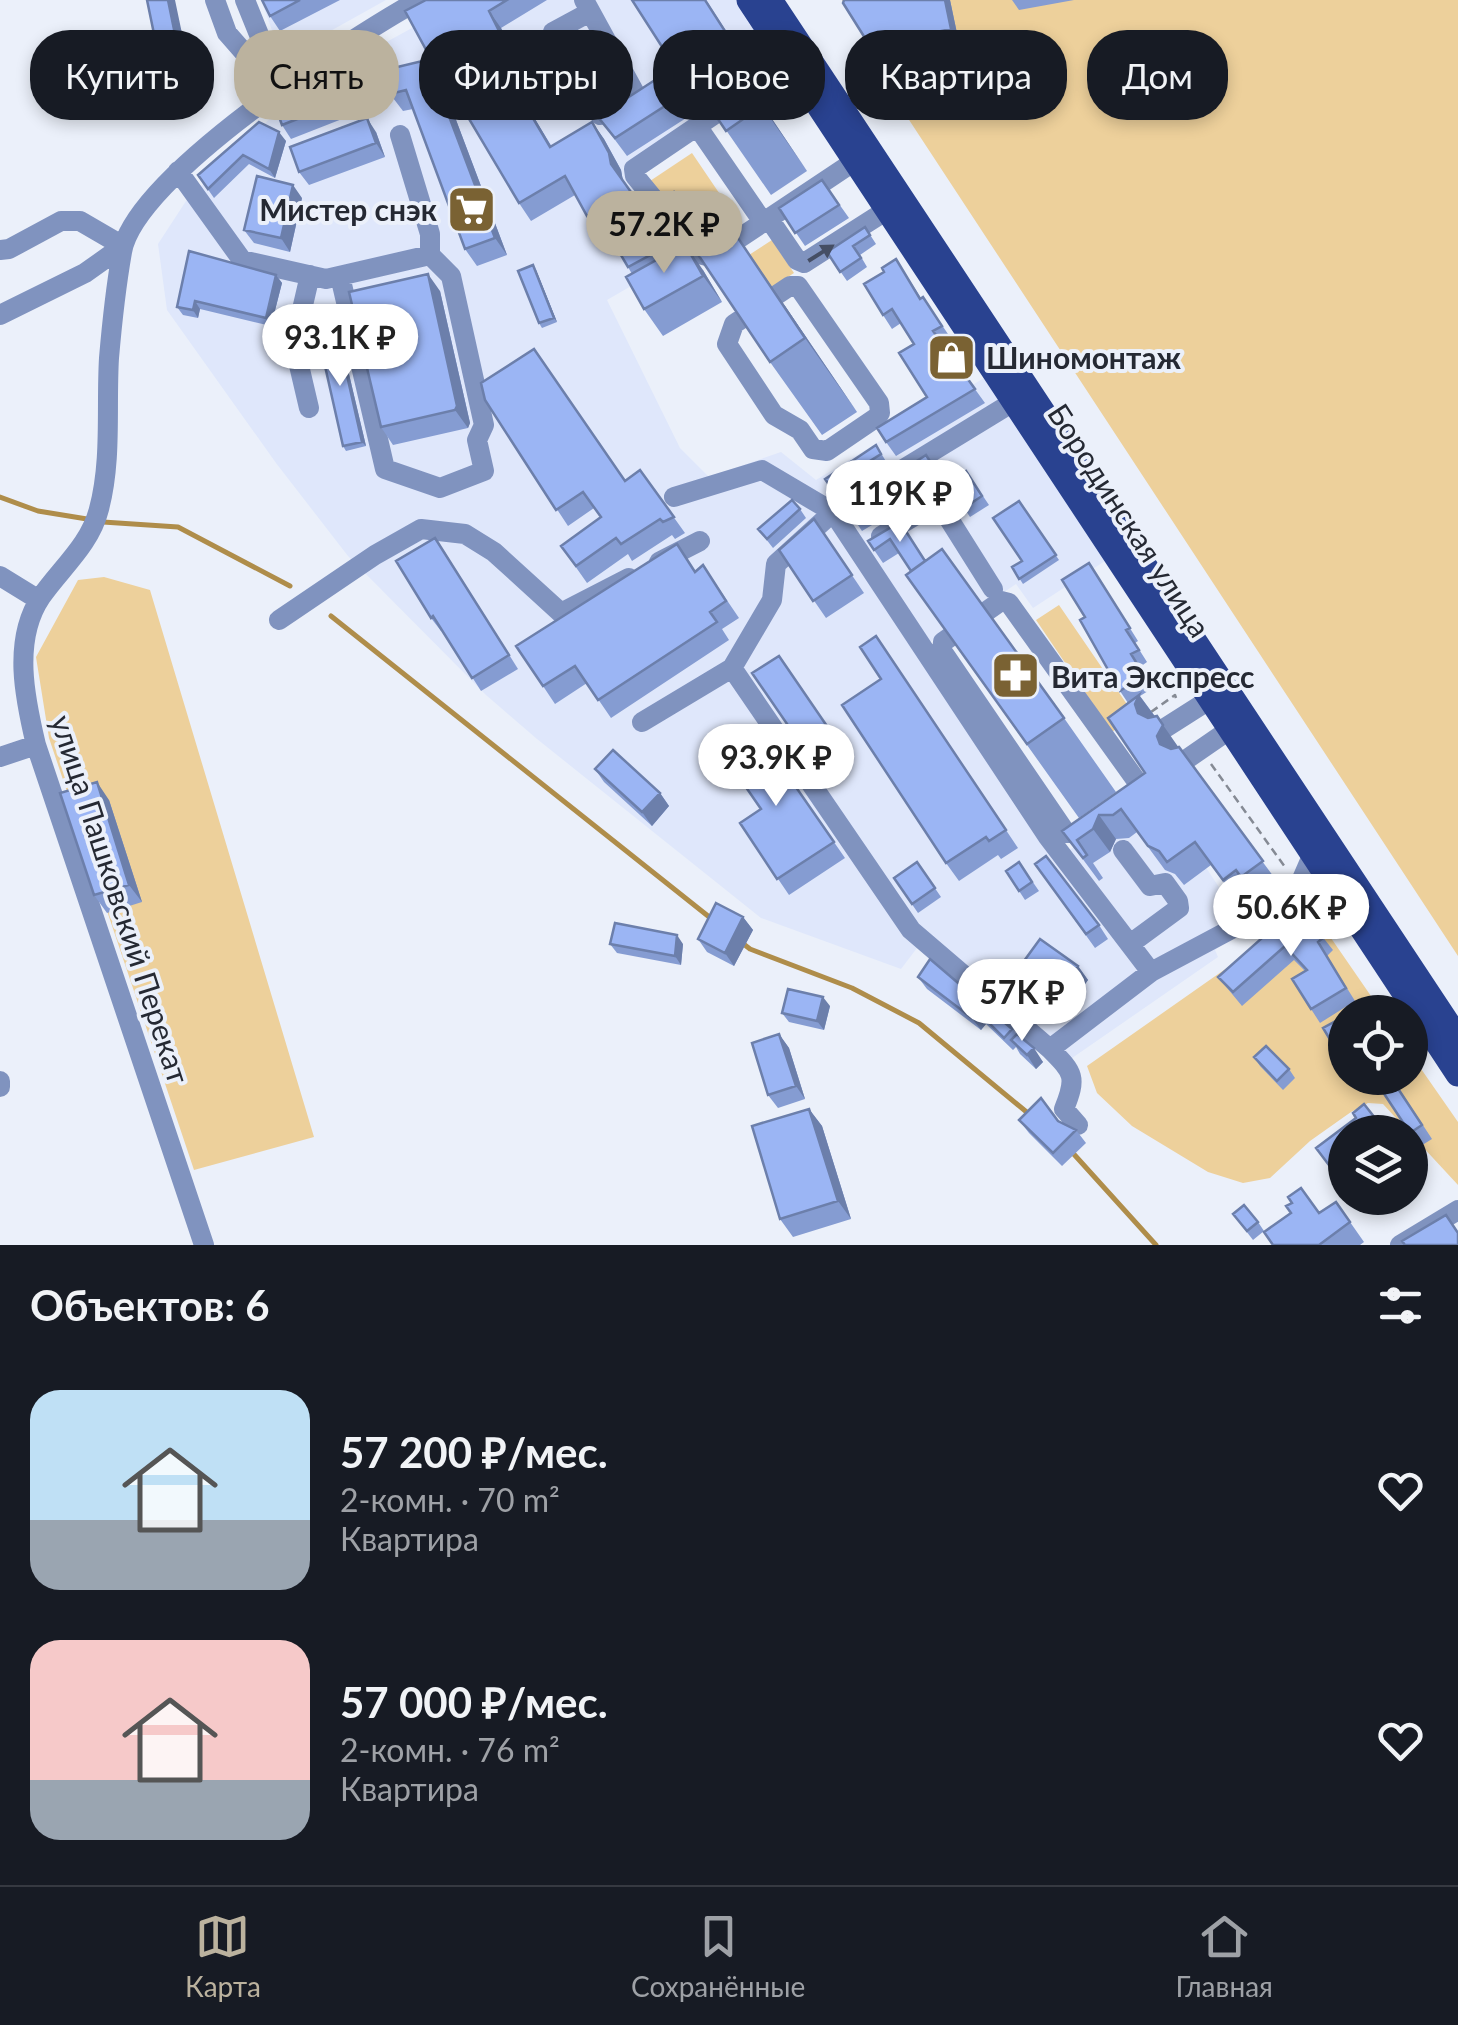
<!DOCTYPE html>
<html lang="ru">
<meta charset="utf-8">
<style>
:root{--surface:#171b24;--page:#20242c;--text:#f1f3f6;--muted:#9ea1a6;--line:#363941;--accent:#bbb29e}
body{margin:0;font-family:Lato,sans-serif;background:var(--page);color:var(--text);height:100vh;display:flex;flex-direction:column;font-size:38px;white-space:nowrap}
*{box-sizing:border-box;margin:0}
p{font-size:32px;color:var(--muted)}
.icon{flex:none;width:55px;height:55px;fill:none;stroke:currentColor;stroke-width:2;stroke-linecap:round;stroke-linejoin:round}
.map{position:relative;height:1245px;overflow:hidden}
.side{display:flex;flex-direction:column;background:var(--surface);flex:1}
.side>*{flex:none}
.guide{position:absolute;left:30px;top:30px;width:1400px;height:90px;display:flex;gap:20px}
.controls{position:absolute;left:1328px;top:995px;display:grid;gap:20px}
.controls a{display:grid;place-items:center;width:100px;height:100px;border-radius:50%;background:var(--surface);box-shadow:0 5px 15px #0003;font-size:50px}
.price{position:absolute;translate:-50% -85px;padding:0 22px;border-radius:35px;background:#fff;color:#222;font-size:32px;line-height:65px;filter:drop-shadow(0 2px 5px #0008)}
.price::after{content:'';position:absolute;left:50%;top:60px;width:30px;height:22px;margin-left:-15px;background:inherit;clip-path:polygon(0 0,100% 0,50% 100%)}
.price.active{background:var(--accent);color:#111}
ul{padding:0;list-style:none}
li{display:flex;align-items:center;gap:30px;height:250px;padding:0 30px}
li span{display:grid;place-items:center;flex:none;width:280px;height:200px;border-radius:30px;color:#555}
li>.icon{margin-inline-start:auto}
span .icon{width:120px;height:120px;fill:#fffc;stroke-width:1}
li b{font-size:42px}
h2{display:flex;justify-content:space-between;align-items:center;height:120px;padding:0 30px;font-size:42px}
.pill{padding:0 35px;border-radius:40px;background:var(--surface);box-shadow:0 5px 15px #0003;font-size:35px;line-height:90px}
.pill.active{background:var(--accent);color:#111}
.tab-bar{display:flex;justify-content:space-around;align-items:center;height:140px;border-top:2px solid var(--line);background:var(--surface);font-size:28px;color:var(--muted)}
.tab-bar a{display:grid;justify-items:center;gap:5px}
.tab-bar .active{color:var(--accent)}
.map>svg:first-child{display:block}
.built{fill:#dfe7fb}
.green{fill:#edd09b}
.lines{fill:none;stroke-linecap:round;stroke-linejoin:round}
.stream{stroke:#af8d4a;stroke-width:5}
.path{stroke:#858a94;stroke-width:2.5;stroke-dasharray:8 5;stroke-linecap:butt}
.minor{stroke:#8093bf;stroke-width:20}
.major{stroke:#294290;stroke-width:25}
.wall{fill:#859cd2}
.shaded-wall{fill:#6c7fab}
.building{fill:#9bb5f4;stroke:#6c7fab;stroke-width:2.5}
.oneway{fill:#454e64}
.labels{text-anchor:middle;dominant-baseline:central;stroke-width:8;stroke-linejoin:round;paint-order:stroke}
.poi-label{font-size:30px;font-weight:bold;fill:#252933;stroke:#ebf0fa;text-anchor:start}
.street-label{font-size:30px;fill:#252933;stroke:#ebf0fa}
</style>
<div class="map">
<svg width="1458" height="1245" viewBox="0 0 1458 1245">
<rect width="100%" height="100%" fill="#ebf0fa"/>
<path class="built" d="M261,0h125l-104,58z
M463,0h274l45,70 -33,17 -126,81 53,92 -69,40 73,148 29,29 72,-25 35,28 168,-102 121,183 -72,47 -17,-24 -98,66 138,209 100,-67 90,136 -31,22 3,7 -156,108 -145,-117 -16,21 -140,-51 -224,-179 -51,-44 -138,-139 -72,-93 -109,-153 -9,-66 28,-43 113,-111z"/>
<path class="green" d="M842,0h616v956l-585,-891 4,-10z
M692,153l44,65 -23,15 -34,-41 -12,9 -17,-20z
M772,240l22,33 -40,26 -22,-33z
M104,577l46,13 164,547 -120,33 -145,-432 -13,-81 42,-77z
M1059,605l76,111 -23,16 -76,-112z
M1311,909l71,103h-37v66h65v-25l48,69v63l-75,-81 -15,-1 -17,9 -41,29 -40,37 -27,5 -35,-11 -76,-46 -35,-33 -10,-27z"/>
<g class="lines">
<path class="stream" d="M0,497l38,14 49,8
M103,522l75,5 112,59
M331,616l382,304
M741,942l9,7 102,39 67,35 110,91
M1071,1151l85,94"/>
<path class="path" d="M1151,712l24,-17 1,3
M1211,764l74,103"/>
<path class="minor" d="M215,0l12,33 21,24 16,44
M245,0l36,89
M584,0l52,95 -36,20 -47,-83 37,-20
M697,126l66,96
M178,171l64,89 84,19 104,-24v-21l-30,-99
M769,219l28,41 7,3 83,-53
M0,250l9,-1 52,-28h19l43,25 -38,27 -85,42
M717,253l138,-92
M721,272l-10,-15 -12,-3 -64,-78 -1,-7 118,-80 45,-15
M340,276l45,193 55,19 44,-17 -7,-31 7,-15 -33,-149 -21,-21
M740,300l9,14 -15,10 -7,20 47,71 26,15 13,19 14,2 50,-34 3,-4 -1,-10 -81,-117h-8l-33,22
M1013,402l-180,110 215,325 103,135 122,-65 26,-21 13,-30
M309,408l-15,-64 16,-69
M881,536l52,-31 9,3 51,81
M659,562l41,-21
M0,576l39,24
M1001,601l8,2 134,187 -62,43h-15l-124,-182 1,-9z
M279,620l96,-65 46,-26 44,5 29,18 67,61 68,-35
M732,668l179,262 139,119 101,-77
M642,722l90,-54 40,-68 4,-36 57,-52 -71,-42 -88,27
M1165,728l44,-28
M0,757l36,-12
M1187,759l42,-29
M1123,850l27,36 15,-3 13,18 1,7 -49,36
M1050,1049c24,24 27,28 14,60l14,16
M0,1081v6
M204,1245l-168,-500c-11,-46 -24,-105 5,-148 20,-29 49,-52 58,-88 13,-49 7,-102 10,-151 3,-35 7,-72 13,-106 13,-76 229,-214 297,-252
M1400,1245l58,-35"/>
<path class="major" d="M749,0l709,1074
M770,0l688,1039"/>
</g>
<path class="wall" d="M147,0l42,67 -21,4 -9,-13z
M262,0h78l-60,31 -10,-15z
M426,0h121l-46,28 30,60 -11,6 32,53 40,-25 12,17 17,31 2,11 20,28 -44,24 -24,-38 -44,26 -12,-18 -65,-110 -7,3 60,159 -30,11 -12,-17 -52,-140 -10,2 -13,-17 41,-35z
M706,0l48,74 -9,5 62,92 -36,24 -63,-91 -81,52 -29,-39 77,-50z
M950,0l8,38 -81,17 -34,-52z
M1012,0h62l-55,10z
M350,74l15,36 -74,29 -9,-14z
M154,76l5,26 -81,17 -3,-5z
M259,122l27,19 -11,37 -26,-14 -35,34 -16,-23z
M376,132l9,25 -76,28 -10,-13z
M822,180l27,38 -44,28 -26,-38z
M302,198l-12,54 -36,-9 -10,-13z
M865,227l11,17 -16,11 7,12 -20,14 -20,-29z
M647,234l14,23 42,13 19,32 -59,34 -19,-27 -12,-35 -4,-7z
M896,259l25,39 2,-1 29,43 -9,5 42,58 -89,53 -10,-14 41,-45 -13,-53 -13,-21 -9,6 -9,-14 1,-43z
M536,270l21,52 -15,6 -3,-5z
M276,275l6,8 -11,43 -71,-17 -2,9 -15,-3 -6,-8z
M440,291l30,132 -2,5 -75,17 -12,-18z
M785,306l72,106 -35,23 -52,-73z
M337,331l3,5 26,110 -20,5 -3,-5z
M485,400l140,81 15,-11 45,63 -10,6 -3,-4 -40,26 -4,-7 -41,29 -26,-37 40,-28 -7,-10 -26,18z
M876,445l11,18 -52,31 -10,-15z
M926,455l18,27 -82,49 -19,-28 29,-13z
M966,471l23,34 -19,12 -22,-34z
M1019,501l40,59 -36,24 -11,-17 10,-6z
M800,509l6,9 -33,30 -15,-19z
M814,519l50,74 -38,25 -47,-68z
M900,522l26,39 138,157 52,74 -37,26 -173,-243 5,-4 -12,-18 -16,10 -15,-22z
M444,551l74,118 -37,22 -39,-61 -1,1 -10,-13z
M1089,563l49,78 -3,2 12,19 -7,5 13,21 -13,8 139,188 -22,16 -5,-7 -13,10 -28,-38 -27,20 -9,-11 -10,-4 -28,-38 -8,6 -13,1 -6,13 -17,11 10,15 -4,3 -37,-50 83,-58 -17,-70 -8,-12 -35,-74z
M703,565l36,53 -17,11 7,11 -118,78 -24,-35 -32,21 -12,-18z
M876,636l142,212 -17,11 -3,-4 -39,26 -13,-18 -65,-184z
M779,656l69,101 -26,18 -70,-102z
M757,731l88,127 -56,37 -49,-72 21,-14z
M595,769l65,24 9,13 -17,20 -48,-44z
M109,800l33,102 -35,11 -13,-18z
M917,862l24,35 -23,16 -24,-35z
M1019,862l20,29 -14,9 -19,-29z
M1035,864l64,61 9,14 -13,9z
M1298,906l35,44 -6,6 28,45 -35,22 -9,-14 -6,-38 -11,-11 -52,46 -24,-29z
M743,917l10,13 -19,36 -27,-14 -9,-13z
M610,944h73l-2,21 -64,-12z
M1024,961l54,5 10,14 -16,22 -39,-28z
M918,977l94,52 31,33 -7,7 -16,-15 -4,-7 -3,3 -27,-26 -5,6 -54,-41z
M830,1006l-6,24 -35,-8 -7,-9z
M779,1034l10,14 16,51 -27,9 -10,-13z
M1254,1057l35,12 6,9 -12,12 -23,-24z
M1392,1078l40,61 -13,8 -40,-61z
M809,1109l13,17 29,93 -58,18 -13,-18z
M1019,1120l39,1 18,9 10,13 -24,23 -33,-33z
M1345,1132v55l-29,-39z
M1336,1202l28,40 -4,3h-87z
M1233,1214l25,8 6,9 -11,9z"/>
<path class="shaded-wall" d="M168,0h7l14,67 -10,-13z
M945,0h5l8,38 -7,-9z
M489,11l12,17 30,60 -12,-17z
M715,36l45,65 47,70 -45,-65z
M340,60l10,14 15,36 -9,-14z
M150,72l4,4 5,26 -3,-4z
M508,76l12,18 42,71 -12,-18z
M435,79l12,17 60,159 -12,-17z
M367,118l9,14 9,25 -9,-14z
M592,122l12,17 17,31 2,11 -12,-17z
M279,132l7,9 -11,37 -6,-9z
M293,185l9,13 -12,54 -9,-14z
M734,232l51,74 72,106 -52,-74z
M685,244l18,26 19,32 -19,-26z
M533,265l3,5 21,52 -3,-4z
M428,274l12,17 30,132 -2,5 -13,-18z
M276,275l6,8 -11,43 -5,-8z
M195,301l5,8 -2,9 -5,-8z
M337,331l3,5 26,110 -4,-4z
M1139,695l17,23 -2,18 -16,-23 -3,-9z
M1163,725l16,23 -3,20 -16,-24 -3,-8z
M97,782l12,18 33,102 -13,-17z
M660,793l9,13 -17,20 -10,-14z
M1099,815l17,24 -6,13 -17,-23z
M743,917l10,13 -19,36 -9,-13z
M677,935l6,9 -2,21 -6,-9z
M1078,966l10,14 -16,22 -9,-14z
M823,997l7,9 -6,24 -7,-9z
M977,1011l9,13 -5,6 -9,-12z
M779,1034l10,14 16,51 -9,-13z
M1034,1048l9,14 -7,7 -9,-14z
M809,1109l13,17 29,93 -13,-18z"/>
<path class="building" d="M147,0h21l11,54 -20,4z
M262,0h38l-30,16z
M426,0h81l-18,11 30,60 -11,5 42,71 42,-25 17,31 2,11 20,28 -44,24 -22,-40 -46,27 -76,-128 -8,4 60,159 -30,11 -59,-159 -16,4 -5,-24 46,-11 -26,-48z
M632,0h73l36,56 -8,5 -18,-25 -29,19 9,13 -8,5 9,13 -81,52 -17,-21 77,-50z
M844,0h101l6,29 -81,17 -27,-43z
M715,36l47,70 -36,25 -39,-58 8,-5 -9,-13z
M340,60l16,36 -74,29 -9,-25 28,-24z
M150,72l6,26 -81,16 -5,-26z
M367,118l9,25 -77,29 -9,-25z
M259,122l20,10 -10,37 -26,-14 -35,34 -10,-14z
M257,176l36,9 -12,53 -37,-8z
M822,180l17,25 -44,28 -16,-25z
M674,192l29,35 -4,4 -29,-36z
M865,227l5,8 -17,11 8,12 -21,14 -13,-20z
M734,232l71,106 -35,24 -71,-106z
M647,234l9,18 -28,15 -10,-17z
M685,244l18,32 -59,33 -18,-32z
M189,251l87,24 -10,43 -71,-17 -2,9 -16,-3z
M896,259l24,40 3,-2 19,29 -9,5 42,58 -89,53 -9,-14 50,-31 -28,-44 15,-9 -22,-35 -9,6 -19,-31 20,-12 -2,-4z
M533,265l21,53 -15,5 -21,-52z
M428,274l29,132 -2,4 -74,17 -32,-135z
M337,331l25,111 -19,4 -25,-111z
M534,349l91,132 15,-11 34,47 -11,5 -3,-3 -39,25 -5,-6 -40,28 -15,-20 40,-29 -18,-25 -27,18 -71,-110 -4,-17z
M876,445l5,9 -51,32 -5,-7z
M926,455l9,14 -82,49 -10,-15 27,-17 2,4z
M966,471l16,25 -18,12 -16,-25z
M792,500l8,9 -33,30 -9,-10z
M1019,501l37,54 -37,24 -7,-12 10,-6 -29,-43z
M814,519l38,56 -39,26 -34,-51z
M900,522l25,39 -14,10 -21,-32 -16,11 -6,-9z
M435,538l74,117 -37,23 -39,-62 -2,2 -35,-57z
M677,544l18,28 8,-7 23,36 -16,11 7,10 -119,78 -23,-34 -32,20 -27,-40z
M942,549l122,169 -37,26 -121,-169z
M1089,563l41,65 -4,2 13,20 -8,4 13,21 -24,16 -40,-71 5,-3 -23,-37z
M876,636l130,194 -17,11 -3,-4 -40,26 -104,-158 39,-26 -21,-32z
M779,656l65,95 -26,18 -66,-96z
M1139,695l-4,9 3,9 10,5 9,-2 6,9 -6,11 3,8 11,5 8,-2 84,114 -22,16 -5,-7 -13,10 -28,-38 -28,20 -8,-11 -11,-5 -27,-37 -8,6h-14l-6,14 -16,11 10,15 -4,3 -21,-27 83,-58 -37,-55z
M757,731l77,111 -57,37 -37,-56 21,-14 -38,-55z
M613,750l47,43 -18,19 -47,-43z
M97,782l32,103 -35,10 -34,-102z
M1046,856l53,69 -13,9 -51,-70z
M917,862l18,26 -23,16 -18,-26z
M1019,862l13,20 -13,9 -13,-20z
M716,903l27,14 -18,36 -27,-14z
M1298,906l26,31 -6,5 28,46 -35,21 -19,-30 15,-9 -22,-24 -52,46 -15,-15z
M615,923l62,12 -2,21 -65,-12z
M1040,939l38,27 -15,22 -39,-27z
M930,959l82,70 -8,9 -27,-27 -5,7 -54,-41z
M788,989l35,8 -6,24 -35,-8z
M1345,1016v37l-5,3 -17,-28z
M779,1034l17,52 -28,9 -16,-52z
M1017,1034l17,14 -7,7 -16,-15z
M1266,1046l23,23 -12,12 -23,-24z
M1391,1078l31,47 -12,8 -31,-47z
M1041,1098l17,23 18,9 -23,23 -34,-33z
M1364,1104l22,28h-41v39l-7,6 -22,-29 40,-30 -3,-5z
M809,1109l29,92 -58,18 -28,-93z
M1301,1188l18,25 17,-11 14,20 -31,23h-46l-9,-13 27,-19 -5,-7 6,-3 -4,-6z
M1244,1205l14,17 -11,9 -14,-17z
M1446,1215l12,18v12h-53l-3,-4z"/>
<defs><path id="oneway-solid" d="M-6-.8H1V-3.2L6.5 0L1 3.2V.8H-6Z" transform="scale(2.5)"/></defs>
<use class="oneway" href="#oneway-solid" transform="translate(821 253) rotate(-32)"/>
<defs>
<symbol id="supermarket-square" viewBox="-11 -11 22 22"><rect x="-9" y="-9" width="18" height="18" rx="4" fill="#7a6233" stroke="#ebf0fa"/><path d="M-6-5.5h2.5l.6 2H6L4.5 2H-2.5L-4.4-4H-6ZM-1.5 3.2a1.3 1.3 0 1 0 .1 0ZM3 3.2a1.3 1.3 0 1 0 .1 0Z" fill="#fff"/></symbol>
<symbol id="shop-square" viewBox="-11 -11 22 22"><rect x="-9" y="-9" width="18" height="18" rx="4" fill="#7a6233" stroke="#ebf0fa"/><path d="M-5-2.5h2.3a2.7 3.5 0 0 1 5.4 0H5L5.5 6h-11ZM-1.5-2.5h3a1.5 2.3 0 0 0-3 0Z" fill="#fff"/></symbol>
<symbol id="pharmacy-square" viewBox="-11 -11 22 22"><rect x="-9" y="-9" width="18" height="18" rx="4" fill="#7a6233" stroke="#ebf0fa"/><path d="M-2-6h4v4h4v4h-4v4h-4v-4h-4v-4h4Z" fill="#fff"/></symbol>
</defs>
<g fill-rule="evenodd">
<use href="#supermarket-square" x="444" y="182" width="55" height="55"/>
<use href="#shop-square" x="924" y="330" width="55" height="55"/>
<use href="#pharmacy-square" x="988" y="648" width="55" height="55"/>
</g>
<g class="labels">
<g class="poi-label">
<text x="437" y="209" text-anchor="end">Мистер снэк</text>
<text x="986" y="357">Шиномонтаж</text>
<text x="1051" y="676">Вита Экспресс</text>
</g>
<g class="street-label">
<text transform="translate(1130 520) rotate(57)">Бородинская улица</text>
<text transform="translate(121 899) rotate(72)">улица Пашковский Перекат</text>
</g>
</g>
</svg>
<div class="controls">
<a><svg class="icon" aria-label="locate" viewBox="0 0 24 24"><circle cx="12" cy="12" r="6"/><path d="M12 2v4M12 18v4M2 12h4M18 12h4"/></svg></a>
<a><svg class="icon" aria-label="layers" viewBox="0 0 24 24"><path d="M12 4l9 5-9 5-9-5zM3 14l9 5 9-5"/></svg></a>
</div>
<b class="price active" style="left:664px;top:276px">57.2K ₽</b>
<b class="price" style="left:340px;top:389px">93.1K ₽</b>
<b class="price" style="left:900px;top:545px">119K ₽</b>
<b class="price" style="left:776px;top:809px">93.9K ₽</b>
<b class="price" style="left:1291px;top:959px">50.6K ₽</b>
<b class="price" style="left:1022px;top:1044px">57K ₽</b>
<div class="guide">
<a class="pill">Купить</a>
<a class="pill active">Снять</a>
<a class="pill">Фильтры</a>
<a class="pill">Новое</a>
<a class="pill">Квартира</a>
<a class="pill">Дом</a>
</div>
</div>
<section class="side">
<h2>Объектов: 6<svg class="icon" aria-label="filters" viewBox="0 0 24 24"><path d="M4 7h16M4 17h16"/><circle cx="9" cy="7" r="2"/><circle cx="15" cy="17" r="2"/></svg></h2>
<ul>
<li><span style="background:linear-gradient(#bfe0f5 65%,#9aa5b1 0)"><svg class="icon" aria-label="home" viewBox="0 0 24 24"><path d="M3 11l9-7 9 7M6 9v11h12V9"/></svg></span><div><b>57 200 ₽/мес.</b><p>2-комн. · 70 m²</p><p>Квартира</p></div><svg class="icon" aria-label="heart" viewBox="0 0 24 24"><path d="M12 20l-8-8c-3-5 5-10 8-4 3-6 11-1 8 4z"/></svg></li>
<li><span style="background:linear-gradient(#f6c9c9 70%,#9aa5b1 0)"><svg class="icon" aria-label="home" viewBox="0 0 24 24"><path d="M3 11l9-7 9 7M6 9v11h12V9"/></svg></span><div><b>57 000 ₽/мес.</b><p>2-комн. · 76 m²</p><p>Квартира</p></div><svg class="icon" aria-label="heart" viewBox="0 0 24 24"><path d="M12 20l-8-8c-3-5 5-10 8-4 3-6 11-1 8 4z"/></svg></li>
</ul>
</section>
<nav class="tab-bar">
<a class="active"><svg class="icon" aria-label="map" viewBox="0 0 24 24"><path d="M3 6l6-2 6 2 6-2v14l-6 2-6-2-6 2zM9 4v14M15 6v14"/></svg>Карта</a>
<a><svg class="icon" aria-label="saved" viewBox="0 0 24 24"><path d="M7 4h10v16l-5-4-5 4z"/></svg>Сохранённые</a>
<a><svg class="icon" aria-label="home" viewBox="0 0 24 24"><path d="M3 11l9-7 9 7M6 9v11h12V9"/></svg>Главная</a>
</nav>
